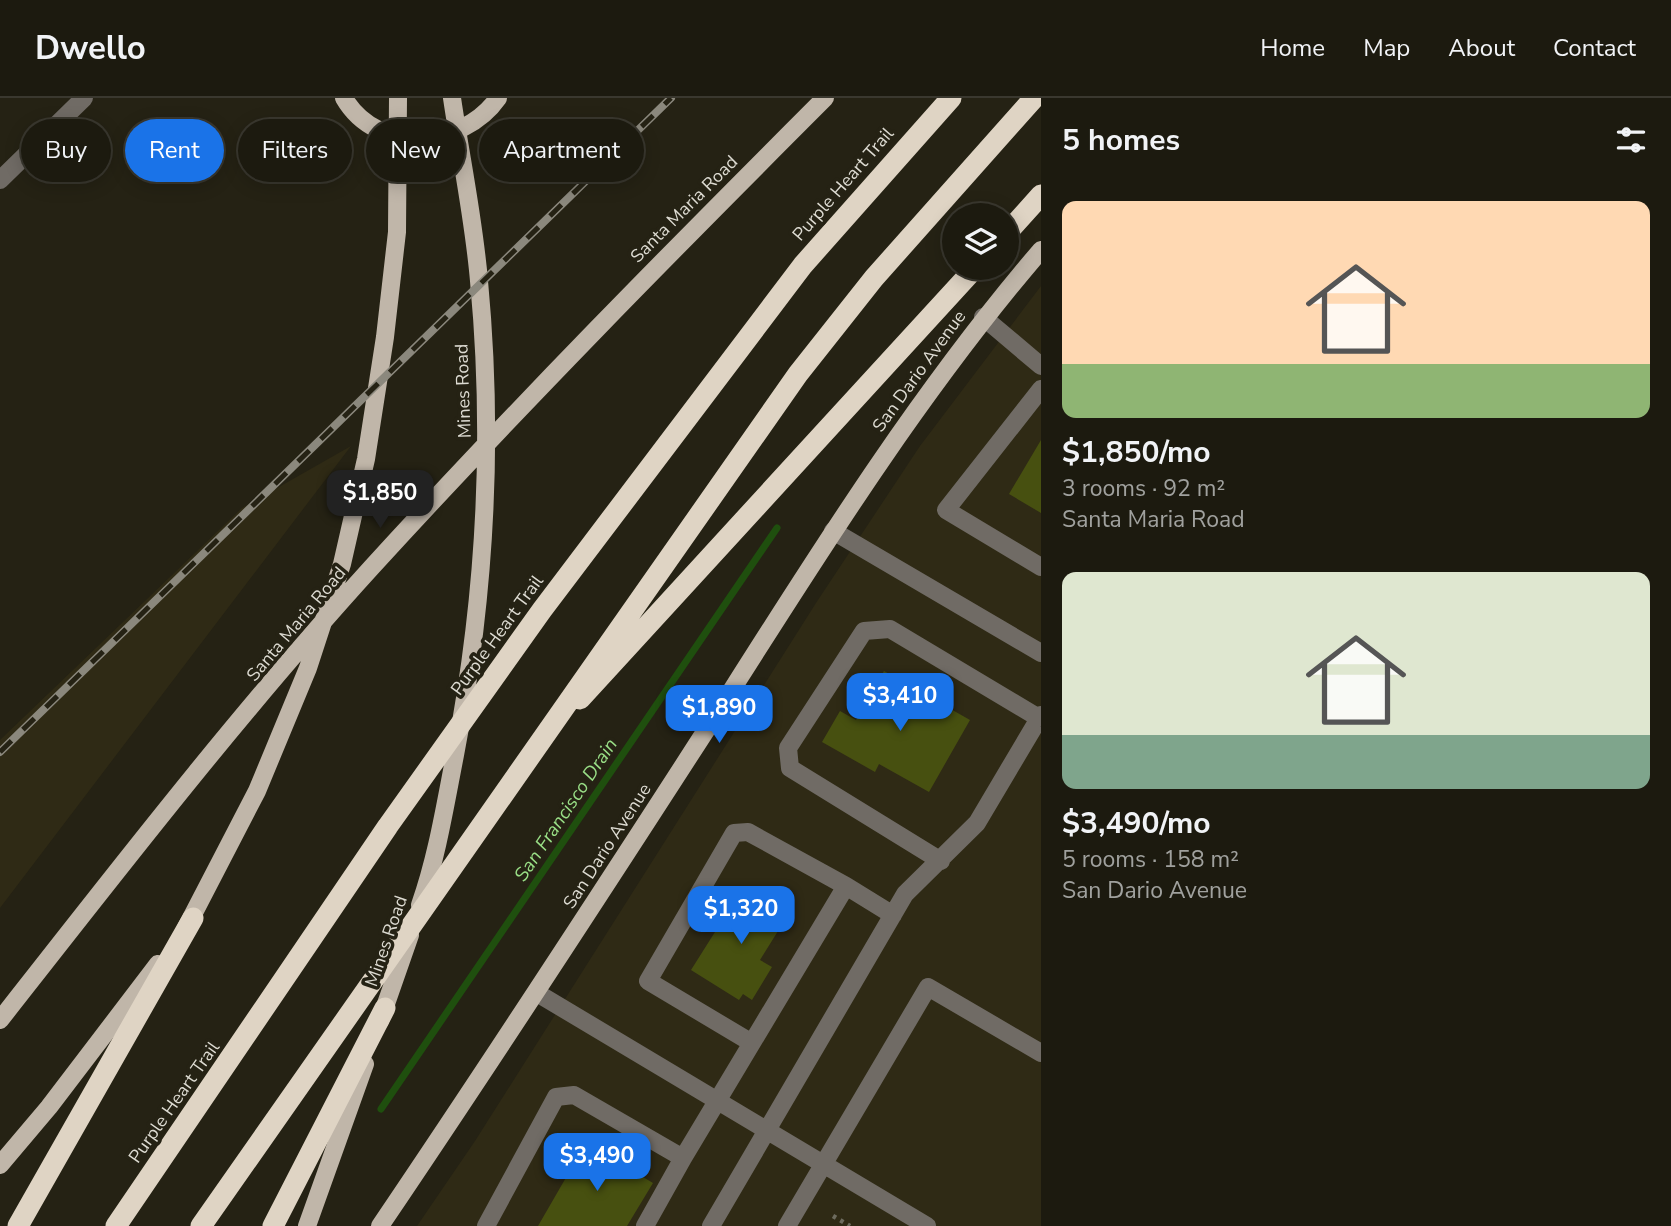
<!DOCTYPE html>
<meta charset="utf-8">
<style>
:root{--surface:#1c1a0f;--page:#29271d;--text:#f1f3f6;--muted:#a0a19e;--line:#3a382f;--accent:#1a73e8}
body{margin:0;font-family:"Nunito Sans",sans-serif;background:var(--page);color:var(--text);height:100vh;display:flex;flex-direction:column;font-size:26px;white-space:nowrap}
*{box-sizing:border-box;margin:0}
p{font-size:23px;color:var(--muted)}
.icon{flex:none;width:38px;height:38px;fill:none;stroke:currentColor;stroke-width:2;stroke-linecap:round;stroke-linejoin:round}
.map{position:relative;flex:1;overflow:hidden}
.sheet{display:flex;flex-direction:column;background:var(--surface);width:630px}
.sheet>*{flex:none}
.banner{position:absolute;left:21px;top:21px;width:665px;height:63px;display:flex;gap:14px}
.fabs{position:absolute;left:942px;top:105px;display:grid;gap:14px}
.fabs a{display:grid;place-items:center;width:77px;height:77px;border-radius:50%;background:var(--surface);box-shadow:0 4px 18px #0003,0 0 0 2px var(--line);font-size:35px}
.price{position:absolute;translate:-50% -60px;padding:0 16px;border-radius:14px;background:var(--accent);color:#fff;font-size:23px;line-height:46px;filter:drop-shadow(0 2px 4px #0008)}
.price::after{content:'';position:absolute;left:50%;top:42px;width:21px;height:16px;margin-left:-10px;background:inherit;clip-path:polygon(0 0,100% 0,50% 100%)}
.price.active{background:#222;color:#fff}
ul{padding:0;list-style:none}
li{display:grid;align-content:center;gap:14px;height:371px;padding:0 21px}
li span{display:grid;place-items:center;height:217px;border-radius:14px;color:#555}
li>.icon{margin-inline-start:auto}
span .icon{width:126px;height:126px;fill:#fffc;stroke-width:1}
li b{font-size:30px}
h2{display:flex;justify-content:space-between;align-items:center;height:84px;padding:0 21px;font-size:30px}
.chip{padding:0 24px;border-radius:32px;background:var(--surface);box-shadow:0 4px 18px #0003,0 0 0 2px var(--line);font-size:24px;line-height:63px}
.chip.active{background:var(--accent);color:#fff}
header{display:flex;align-items:center;gap:42px;box-sizing:border-box;height:98px;padding:0 35px;background:var(--surface);border-bottom:2px solid var(--line)}
header strong{font-size:33px}
nav{display:flex;gap:38px;margin-inline-start:auto;font-size:24px}
main{display:flex;flex:1;min-height:0}
.map>svg:first-child{display:block}
.built{fill:#2f2a15}
.lines{fill:none;stroke-linecap:round;stroke-linejoin:round}
.stream{stroke:#1f4f0e;stroke-width:7}
.building{fill:#475010}
.path{stroke:#6d6b5e;stroke-width:4.5;stroke-dasharray:3.5 5;stroke-linecap:butt}
.minor{stroke:#706b65;stroke-width:18}
.major{stroke:#c0b6a9;stroke-width:18}
.highway{stroke:#dfd4c4;stroke-width:21}
.rail-casing{stroke:#8b887d;stroke-width:8}
.rail{stroke:#252214;stroke-width:5;stroke-dasharray:16;stroke-linecap:butt}
.labels{text-anchor:middle;dominant-baseline:central;stroke-width:7;stroke-linejoin:round;paint-order:stroke}
.street-label{font-size:18px;fill:#dddbd2;stroke:#252214}
.water-label{font-size:19px;font-style:italic;fill:#99de86;stroke:#252214}
</style>
<header>
<strong>Dwello</strong>
<nav><a>Home</a><a>Map</a><a>About</a><a>Contact</a></nav>
</header>
<main>
<div class="map">
<svg width="1041" height="1128" viewBox="0 0 1041 1128">
<rect width="100%" height="100%" fill="#252214"/>
<path class="built" d="M1041,188v940h-624l58,-85 341,-538 104,-157z
M351,348l-351,462v-168l242,-232z"/>
<g class="lines">
<path class="stream" d="M381,1011l396,-581"/>
</g>
<path class="building" d="M1041,342v73l-32,-19z
M884,573l86,49 -41,72 -50,-28 -4,8 -53,-30 18,-31 16,9z
M744,788l44,29 -28,45 12,7 -20,33 -9,-6 -4,6 -48,-30z
M586,1045l67,40 -26,43h-89z"/>
<g class="lines">
<path class="path" d="M833,1118l17,10"/>
<path class="minor" d="M0,82l84,-82
M983,219l58,49
M1041,291l-95,121 95,57
M833,433l208,122
M941,763l-151,-93 -2,-20 76,-117 26,-2 149,89
M537,895l390,233
M752,945l-104,-62 86,-148 14,-1 98,54
M683,1060l163,-272 47,29
M486,1128l70,-129 18,-2 109,63 -38,68
M711,1128l194,-332 72,-71 64,-108
M787,1128l141,-239 113,66"/>
<path class="major" d="M344,0c33,57 119,50 154,0
M420,807c17,-48 25,-99 35,-150 30,-156 39,-315 24,-474 -5,-61 -18,-122 -27,-183
M186,830l71,-137 51,-123 34,-104 24,-105 19,-122 12,-105 1,-134
M0,922c120,-153 240,-308 371,-452 147,-161 300,-316 454,-470
M380,923l30,-86
M0,1067l49,-58 109,-143
M307,1128l58,-162
M380,1128c113,-167 223,-336 332,-505 103,-162 204,-325 329,-471"/>
<path class="highway" d="M1006,136l35,-39
M580,601l395,-431
M18,1128l175,-308
M116,1128l272,-400 154,-216 261,-345 148,-167
M201,1128l597,-852 76,-96 160,-180
M273,1128l112,-218"/>
<defs>
<path id="rail" d="M0,654l671,-654"/>
</defs>
<use href="#rail" class="rail-casing"/>
<use href="#rail" class="rail"/>
</g>
<g class="labels">
<g class="street-label">
<text transform="translate(843 86) rotate(-49)">Purple Heart Trail</text>
<text transform="translate(684 111) rotate(-45)">Santa Maria Road</text>
<text transform="translate(919 273) rotate(-54)">San Dario Avenue</text>
<text transform="translate(463 293) rotate(-92)">Mines Road</text>
<text transform="translate(296 526) rotate(-50)">Santa Maria Road</text>
<text transform="translate(497 537) rotate(-54)">Purple Heart Trail</text>
<text transform="translate(607 748) rotate(-57)">San Dario Avenue</text>
<text transform="translate(386 843) rotate(-71)">Mines Road</text>
<text transform="translate(174 1004) rotate(-55)">Purple Heart Trail</text>
</g>
<g class="water-label">
<text transform="translate(566 712) rotate(-56)">San Francisco Drain</text>
</g>
</g>
</svg>
<div class="fabs">
<a><svg class="icon" aria-label="layers" viewBox="0 0 24 24"><path d="M12 4l9 5-9 5-9-5zM3 14l9 5 9-5"/></svg></a>
</div>
<b class="price active" style="left:380px;top:432px">$1,850</b>
<b class="price" style="left:900px;top:635px">$3,410</b>
<b class="price" style="left:719px;top:647px">$1,890</b>
<b class="price" style="left:741px;top:848px">$1,320</b>
<b class="price" style="left:597px;top:1095px">$3,490</b>
<div class="banner">
<a class="chip">Buy</a>
<a class="chip active">Rent</a>
<a class="chip">Filters</a>
<a class="chip">New</a>
<a class="chip">Apartment</a>
</div>
</div>
<section class="sheet">
<h2>5 homes<svg class="icon" aria-label="filters" viewBox="0 0 24 24"><path d="M4 7h16M4 17h16"/><circle cx="9" cy="7" r="2"/><circle cx="15" cy="17" r="2"/></svg></h2>
<ul>
<li><span style="background:linear-gradient(#ffd9b3 75%,#8fb573 0)"><svg class="icon" aria-label="home" viewBox="0 0 24 24"><path d="M3 11l9-7 9 7M6 9v11h12V9"/></svg></span><div><b>$1,850/mo</b><p>3 rooms · 92 m²</p><p>Santa Maria Road</p></div></li>
<li><span style="background:linear-gradient(#dfe7d0 75%,#7fa58c 0)"><svg class="icon" aria-label="home" viewBox="0 0 24 24"><path d="M3 11l9-7 9 7M6 9v11h12V9"/></svg></span><div><b>$3,490/mo</b><p>5 rooms · 158 m²</p><p>San Dario Avenue</p></div></li>
</ul>
</section>
</main>
